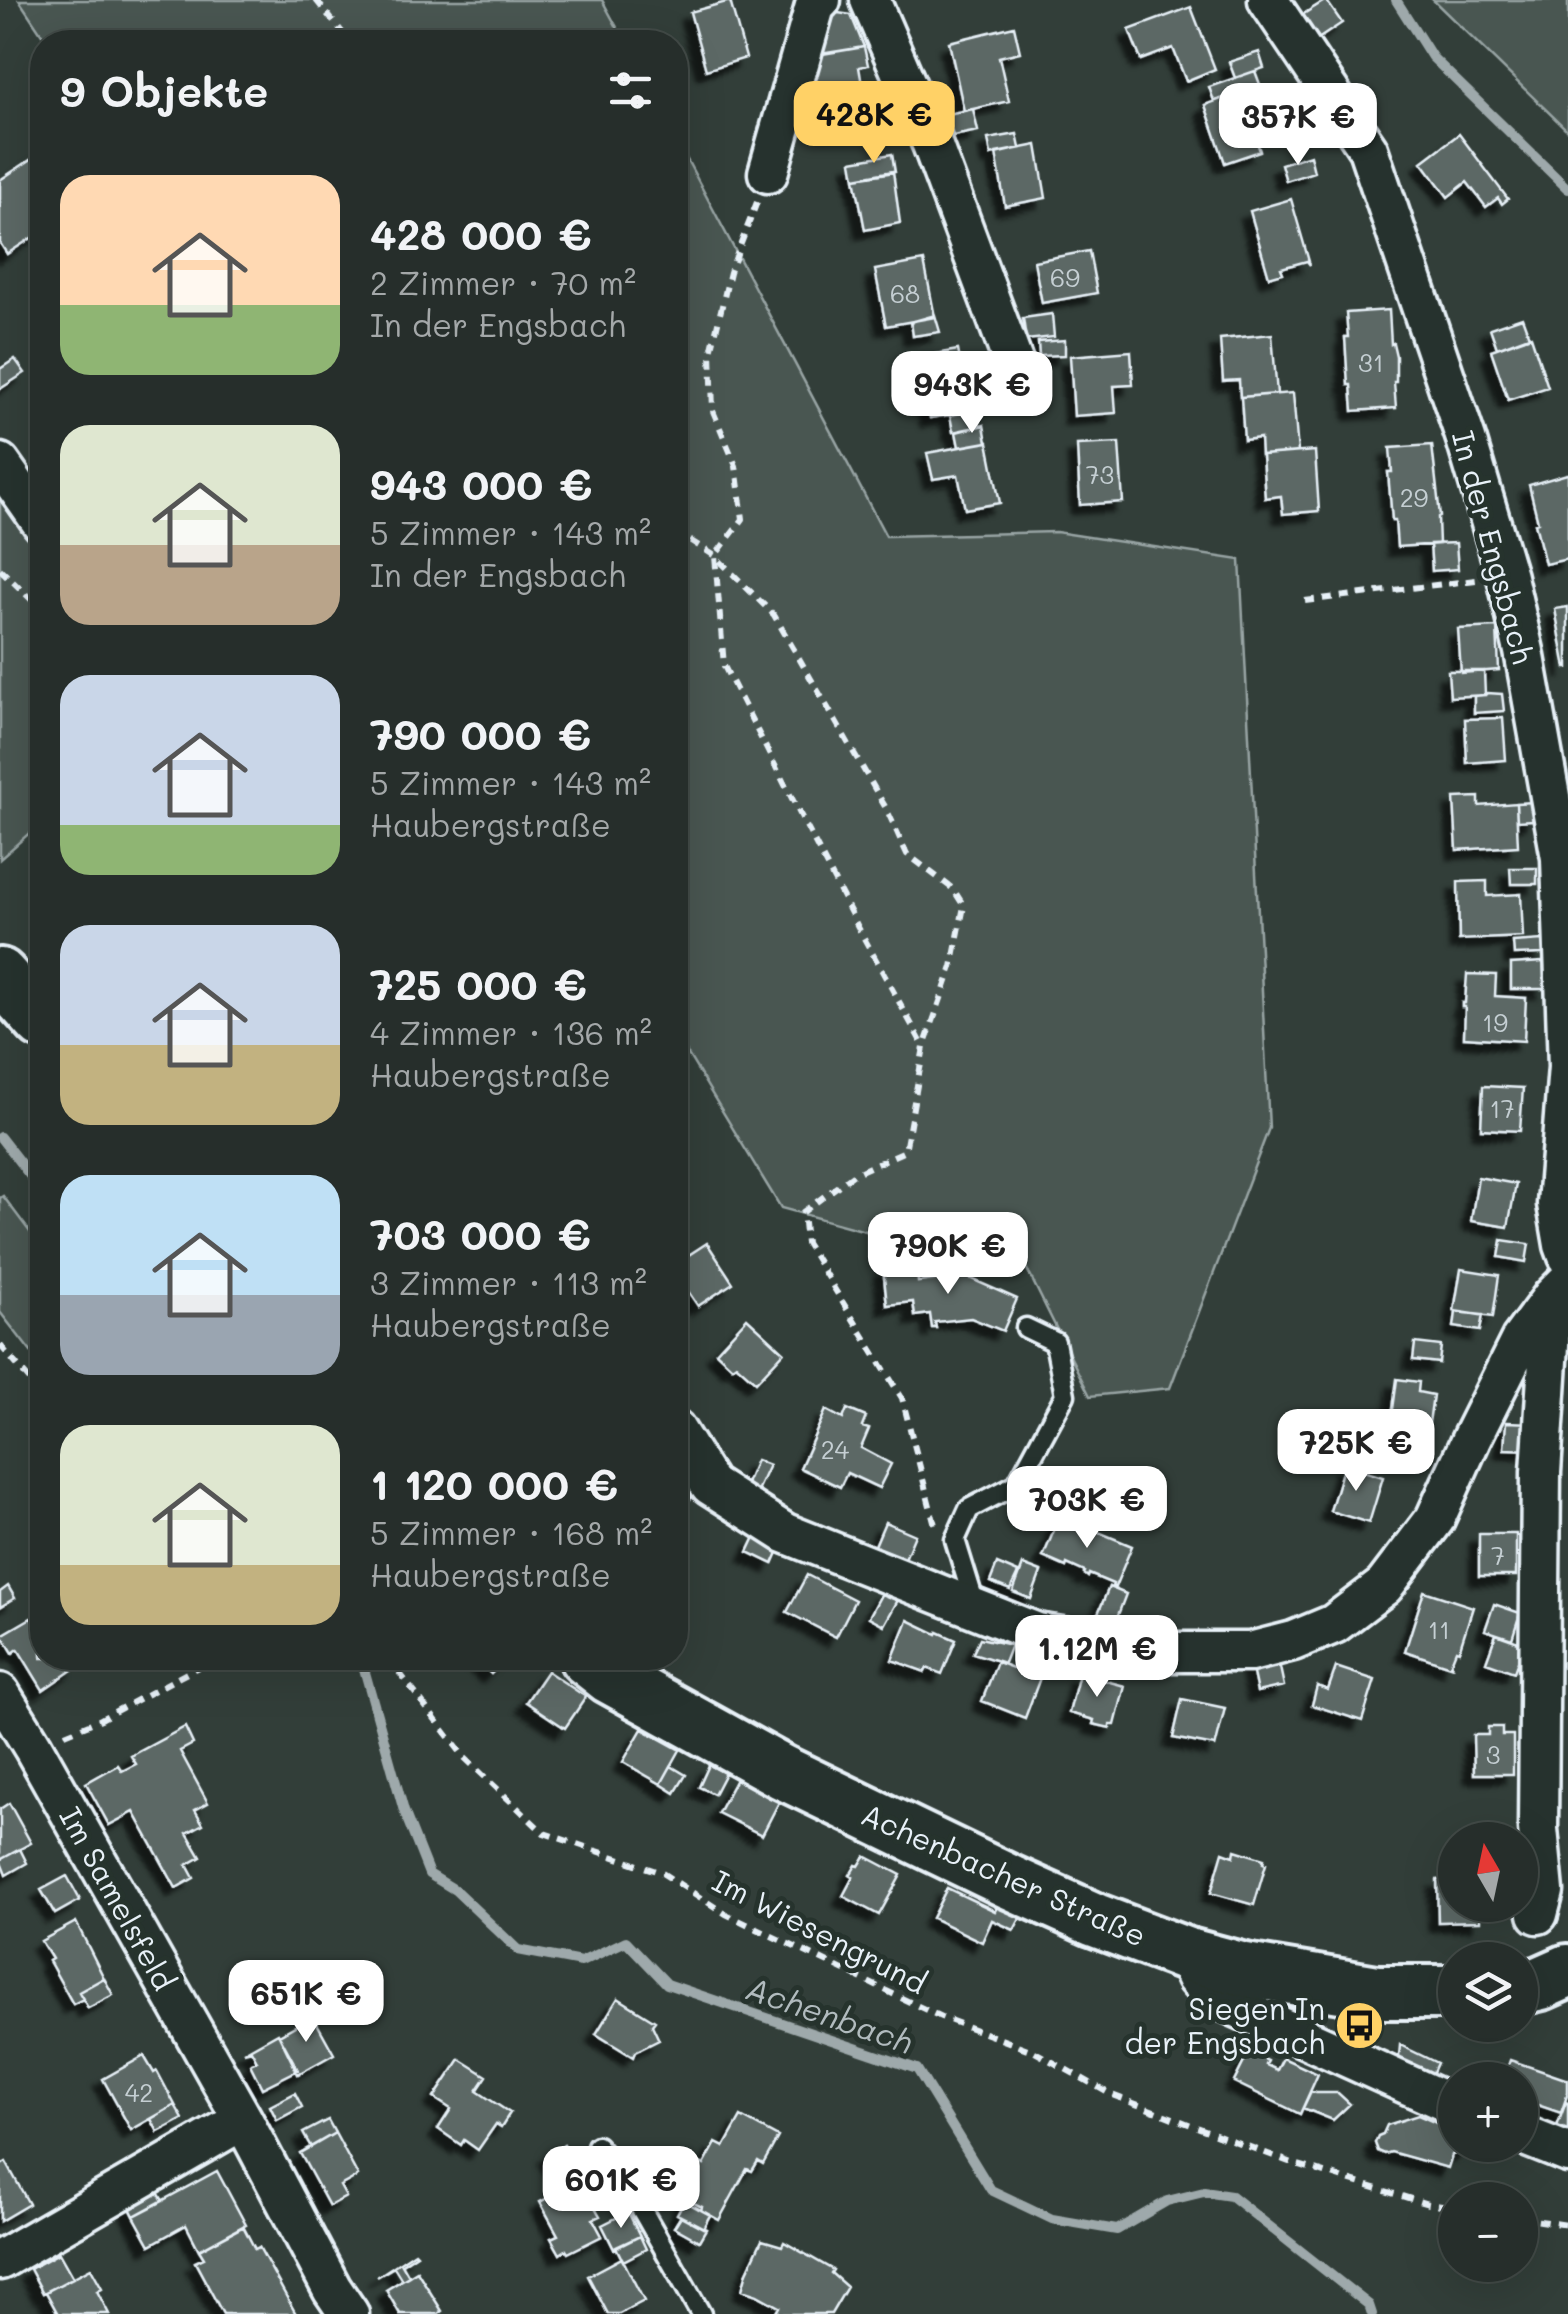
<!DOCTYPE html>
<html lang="de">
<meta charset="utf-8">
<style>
:root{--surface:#262e2b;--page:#2e3633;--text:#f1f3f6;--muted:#a4a8a9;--line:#424a47;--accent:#ffd166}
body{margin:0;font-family:Mali,sans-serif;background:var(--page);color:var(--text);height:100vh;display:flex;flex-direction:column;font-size:38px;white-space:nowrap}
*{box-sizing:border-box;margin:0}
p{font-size:32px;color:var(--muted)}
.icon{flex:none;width:55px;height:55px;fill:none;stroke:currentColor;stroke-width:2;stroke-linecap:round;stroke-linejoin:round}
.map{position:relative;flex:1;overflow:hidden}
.side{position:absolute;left:30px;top:30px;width:658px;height:1640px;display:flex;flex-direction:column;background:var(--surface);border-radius:40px;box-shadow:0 10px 40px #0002,0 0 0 2px var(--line)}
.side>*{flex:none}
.needle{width:65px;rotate:351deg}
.fabs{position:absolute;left:1438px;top:1822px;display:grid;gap:20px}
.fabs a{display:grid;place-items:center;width:100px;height:100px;border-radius:50%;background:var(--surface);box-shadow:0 10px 40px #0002,0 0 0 2px var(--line);font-size:50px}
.price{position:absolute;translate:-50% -85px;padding:0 22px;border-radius:20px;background:#fff;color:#222;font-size:32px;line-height:65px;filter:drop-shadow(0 2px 5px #0008)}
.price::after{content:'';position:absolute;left:50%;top:60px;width:30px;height:22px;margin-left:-15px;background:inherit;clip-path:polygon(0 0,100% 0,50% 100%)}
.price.current{background:var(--accent);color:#111}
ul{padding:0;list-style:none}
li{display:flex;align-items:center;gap:30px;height:250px;padding:0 30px}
li span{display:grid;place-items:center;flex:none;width:280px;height:200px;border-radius:30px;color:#555}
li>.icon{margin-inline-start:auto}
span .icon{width:120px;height:120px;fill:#fffc;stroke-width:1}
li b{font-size:42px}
h2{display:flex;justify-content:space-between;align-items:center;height:120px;padding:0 30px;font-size:42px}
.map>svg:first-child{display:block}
.green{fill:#495651;stroke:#98a4a4;stroke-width:2.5}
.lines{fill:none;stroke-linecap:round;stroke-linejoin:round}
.stream{stroke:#9ea9ab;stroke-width:10}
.building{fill:#5c6865;stroke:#e8f1f8;stroke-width:2.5;filter:url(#shadow)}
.service-casing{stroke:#e8f1f8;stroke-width:25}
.minor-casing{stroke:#e8f1f8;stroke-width:45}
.secondary-casing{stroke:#e8f1f8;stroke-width:60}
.path{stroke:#e8f1f8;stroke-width:6;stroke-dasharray:10 8;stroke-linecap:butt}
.service{stroke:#26332d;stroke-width:18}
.minor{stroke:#26332d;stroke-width:38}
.secondary{stroke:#26332d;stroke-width:52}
.labels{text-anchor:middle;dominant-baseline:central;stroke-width:10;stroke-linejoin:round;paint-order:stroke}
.number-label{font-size:25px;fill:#c5cfd3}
.street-label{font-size:30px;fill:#e8f1f8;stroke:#26332d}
.poi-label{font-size:30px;fill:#e8f1f8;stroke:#26332d;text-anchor:end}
.water-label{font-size:32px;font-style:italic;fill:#b1bbbe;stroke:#26332d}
</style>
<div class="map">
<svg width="1568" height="2314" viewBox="0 0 1568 2314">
<defs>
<filter id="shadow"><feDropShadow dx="-9" dy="9" stdDeviation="2.5" flood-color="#0009"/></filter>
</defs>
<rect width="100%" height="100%" fill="#323e39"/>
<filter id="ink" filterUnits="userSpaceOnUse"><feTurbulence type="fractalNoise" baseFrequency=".01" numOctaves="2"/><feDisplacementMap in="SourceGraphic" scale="20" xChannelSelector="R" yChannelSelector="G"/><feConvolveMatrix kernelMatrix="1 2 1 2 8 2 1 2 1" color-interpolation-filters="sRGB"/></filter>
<g filter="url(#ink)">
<path class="green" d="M19,0h583l23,42h-578z
M1433,0h135v131z
M675,137l211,399 170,-4 184,28 29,568 -99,260 -80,8 -85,-171 -125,10 -99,-27 -106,-175z
M0,455l42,65v302l-42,37z
M3,1196l39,52v95l-11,9 -31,-40v-114z"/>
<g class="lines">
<path class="stream" d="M1396,0l36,57 136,132
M0,1137l42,54
M361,1658l43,153 25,63 26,16 63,60 63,12 45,-21 41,43 250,85 74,121 61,29 65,11 50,-29 37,-9 27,4 138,109 3,9"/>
</g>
<path class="building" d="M1326,0l16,23 -24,16 -16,-24z
M730,1l16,57 -40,12 -16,-58z
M1191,7l24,62 -29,12 -13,-33 -32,12 -12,-30z
M838,13l13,2 13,32 -42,7 -4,-18 11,-19z
M1014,26l6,26 -21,5 10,44 -45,10 -15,-69z
M864,47l4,18 -9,2 9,53 -37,7 -4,-21 -9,2 -10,-52z
M1259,52l5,16 -29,10 -6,-16z
M1255,71l6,16 -47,14 -5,-14z
M1240,92l20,59 -35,12 -20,-58z
M973,109l5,22 -25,5 -6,-22z
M1017,134l3,14 -29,7 -3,-16z
M1459,134l49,65 -6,5 -4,-6 -12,9 -19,-25 -19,15 -26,-35z
M1037,145l9,53 -41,8 -9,-53z
M42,152v79l-35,23 -7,-11v-63z
M892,154l3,18 -40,6 -3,-17z
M1310,155l4,17 -28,9 -5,-17z
M893,171l7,52 -35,7 -10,-52z
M1291,199l19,66 -3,-4 -26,7 2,5 -14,4 -19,-66z
M1089,251l8,42 -55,10 -8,-42z
M924,261l11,56 -49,9 -11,-56z
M1389,310l2,34 2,-1 3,13v26h-2l2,26 -43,3 -2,-26h-3l-3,-48h3l-2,-24z
M1052,314l2,23 -28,3 -3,-22z
M935,315l5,17 -27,4 -2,-14z
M1522,317l7,19 -32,12 -7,-20z
M1272,334l5,60 -37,3 -1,-17 -16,1 -3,-42z
M1531,336l17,51 -40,13 -17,-50z
M1065,340v15l-26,1 -1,-14z
M958,350l12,62 -40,6 -12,-61z
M1131,351l2,34 -19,1 2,27 -42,3 -4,-60z
M15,359l10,14 -25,16v-20z
M1293,393l5,59 -37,3 -1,-17 -16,2 -3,-43z
M977,408l3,18 -27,6 -3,-17z
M984,425l3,17 -28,5 -3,-15z
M988,442l12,61 -35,6 -7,-34 -25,4 -6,-26z
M1119,443l4,59 -43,3 -3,-60z
M1432,445l8,71 -2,1 1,27 -42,3 -2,-27h-3l-4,-48h4l-2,-24z
M1315,451l4,60 -36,3 -2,-18 -16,2 -3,-43z
M1567,474h1v85l-23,5 -10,-41 3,-1 -9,-37z
M1456,543l2,26 -26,2 -2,-27z
M1568,607v61h-2l-11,-59z
M1497,627l2,43 -38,3 -3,-44z
M1448,671h36l1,24 -35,2z
M1487,693l15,1 2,17 -30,2v-17l11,-1z
M1503,718l3,42 -39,3 -2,-44z
M1479,797v9l37,-3 2,43 -61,4 -3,-52z
M1534,802v18l-17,1 -1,-18z
M1510,868h27v16h-26z
M1487,881v15l34,-2 2,43 -64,3 -1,-58z
M1542,940l1,14 -29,1 -1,-13z
M1543,962h2v27h-34v-25z
M1467,974l29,1 -1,21 31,2 -2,43 -60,-4 1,-30h-3v-4h3z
M1483,1086l40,2 -3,43 -39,-2z
M1478,1177l38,7 -8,43 -37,-6z
M1502,1240l27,4 -3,18 -27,-5z
M707,1243l26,40 -35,23 -23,-34v-8z
M916,1263l2,19 47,-6 52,23 -14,32 -32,-13 -36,4 1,6h-4l-2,-14 -15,2 -2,-14 -26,3 -4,-37z
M1461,1269l38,6 -6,42 -39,-6z
M1456,1312l27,3 -3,16 -26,-4z
M747,1318l37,34 -28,30 -20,-18 -4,3 -16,-15z
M1415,1343l26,3 -2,17 -26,-3z
M1397,1379l22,3 -1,10 15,3 -6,42 -37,-5z
M847,1409l19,8 -4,10 7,2 -8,19 30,16 -12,24 -32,-15 -7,14 -40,-19 26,-58 17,9z
M1506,1422l27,1 -1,27 -28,-1z
M756,1460l13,5 -12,26 -12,-5z
M1344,1465l39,12 -14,46 -39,-12z
M675,1483l16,15 -8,9 4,5 -9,10 -3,-3z
M1060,1516l72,30 -17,41h-3l1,-3 -24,-10 -1,3 -4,-3 1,-2 -18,-8 -1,3 -23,-10z
M885,1522l30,13 -11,26 -30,-13z
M1479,1534h37v42h-37z
M755,1537l25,11 -7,16 -25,-12z
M997,1564l21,9 -8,17 -20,-8z
M1023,1565l18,7 -10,27 -18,-7z
M807,1575l48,25 -19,37 -49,-25z
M8,1586l7,12 -15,9v-15z
M1109,1587l17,7 -11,29 -18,-7z
M883,1591l15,9 -14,25 -15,-8z
M1424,1591l49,16 -14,44 -3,-1 -6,15 3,2 -48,-16z
M1494,1604l26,9 -8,26 -27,-9z
M31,1618l11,20v20h31l5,8 -35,24 -25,-41 -5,4 -11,-18z
M908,1620l29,14 1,-2 18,8 -14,34 -15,-6 -2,4 -33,-12z
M1496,1634l28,10 -10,28 -28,-10z
M980,1638l31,7 -7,18 -31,-10z
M474,1658h33l-16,16z
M1278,1658l6,28 -27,6 -6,-28z
M997,1662l43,16 -15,40 -43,-17z
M1336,1667l39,13 -13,41 -50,-16 5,-19 11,4z
M547,1671l39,26 -21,31 -39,-26z
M1079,1674l46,12 -10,39h-5v3l-17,-4 1,-4 -25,-7z
M1182,1699l43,9 -10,40v-2l-42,-8z
M185,1727l8,17 -13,7 28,52 -13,7 8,14 -16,9 14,24 -14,8 7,13 -18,10 -42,-76 -25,13 -23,-42 32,-18 4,6 14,-7 -5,-8z
M1488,1727h14v8h11v39h-39l-1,-39h15z
M642,1729l38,21 -19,34 -38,-22z
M709,1765l16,8 -11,21 -15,-7z
M671,1766l15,9 -11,18 -14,-9z
M736,1779l43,23 -17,33 -44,-22z
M9,1803l22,40 -31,17v-51z
M20,1849l7,14 -21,12 -6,-15z
M1235,1850l29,9 -1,4 3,1 -12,41 -43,-12 12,-41 11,4z
M865,1856l36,19 -22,40 -36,-19 10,-19 -3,-2 6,-10 3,1z
M67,1876l13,24 -25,14 -14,-24z
M1455,1879v26h25v16l-42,1 -1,-42z
M947,1888l48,23 4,-8 24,10 -9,17 -22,-10 -10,22 -50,-24z
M76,1922l28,56 -25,14 4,7 -10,5 -24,-43 3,-2 -11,-18z
M104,1978l9,17 -25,13 -9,-16z
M618,1998l37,23 -3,4 7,15 -24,12 -2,5 -37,-23z
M313,2016l21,38 -36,20 -19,-39z
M278,2033l20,37 -36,18 -12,-24 7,-3 -6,-11 -7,2z
M1400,2045l37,18 -9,20 -30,-15z
M1249,2052l19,9 -2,4 11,5 6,-12 35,16 -18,40 -66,-32z
M144,2056l10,17 3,-2 18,34 -44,25 -28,-51z
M460,2059l27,17 -10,15 33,22 -9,14 -5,-3 -18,26 -14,-10 -3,5 -23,-16 13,-20 -17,-11z
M1510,2060l58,20v13l-7,20 -41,-14v-19h-17z
M1311,2091l5,2h22l12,11 -17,16 -30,-12z
M295,2093l7,14 -25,13 -7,-14z
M1566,2102l2,1v31l-12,-5z
M175,2105l8,14 -25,13 -7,-13z
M1418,2115l37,16v14h12l1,4 -16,6 -4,13 -57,-16 -6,2 -7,-3 -3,-8 3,-7 5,-2 4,-9z
M741,2117l37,20 -15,27 -5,-3 -6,10 -5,-2 -28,51 -18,-10 1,-3 -20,-10 18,-34 4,2 12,-22 8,4z
M328,2120l7,13 -24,14 -8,-14z
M335,2133l23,43 -18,10 6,11 -17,9 -29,-53z
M564,2145l8,12 -17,10 -7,-12z
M6,2162l23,42 -29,17v-55z
M217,2171l29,54 -47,25 -13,-25 -36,20 -16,-29z
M580,2181l20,35 -7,3 9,17 -34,17 -2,-3 -6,4 -9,-16 7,-3 -18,-33z
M155,2187l8,14 -29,15 -7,-14z
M684,2201l26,14 -7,13 -26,-14z
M628,2212l12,24 -26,13 -12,-24z
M681,2216l25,13 -7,12 -25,-14z
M243,2226l12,23 4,-2 37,67h-73l-28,-52 9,-4 -5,-8z
M640,2236l6,13 -23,12 -7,-14z
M762,2240l20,6 2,-4 49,28 -2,3 16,14 -16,27h-56l4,-7 -22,-12 -15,-5 5,-18z
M415,2252l2,2 -15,10 7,12 -7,4 -8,-13 -17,10z
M59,2253l14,25 -30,15 -13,-24z
M622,2258l22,43 -25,13h-11l-20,-38z
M91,2268l11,20 -5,3 12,23h-51l-12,-22z
M417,2271l25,40 -4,3h-38l-14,-24z"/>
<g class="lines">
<defs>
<path id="service" d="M976,1608l-21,-68 14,-31 48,-25 48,-89 -10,-53 -29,-14
M597,2146l25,29 79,139"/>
<path id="minor" d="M870,0l62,144 86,231
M1268,0l100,149 98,290 41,138 17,74 37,207 7,209 -11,137 7,41 4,11
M768,173l47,-167 6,-6
M0,463l42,60
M675,1429l35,56 75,48 252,100 116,19h97l43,-11 41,-17 50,-38 51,-67 37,-82 49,-98 31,-42 16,-16
M0,1693l33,54 210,373 89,169 17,25
M1538,1914l6,-23 -6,-62 3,-357 11,-175
M1185,1954l11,24 16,18 243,110
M1520,2134l48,19
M0,2260l243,-140"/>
<path id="secondary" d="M0,975l42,47
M586,1658l24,19 172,95 228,110 85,38 90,34 60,16 132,22h78
M1520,1988l21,-5 27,-12"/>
</defs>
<use href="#service" class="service-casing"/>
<use href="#minor" class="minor-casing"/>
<use href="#secondary" class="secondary-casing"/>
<path class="path" d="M316,0l34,42
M757,202l-27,70 -19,80 2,59 23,55 7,53 -28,37 9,110 135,263 65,118
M675,531l40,25 59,59 113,195 20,44 46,35 11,17 -12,61 -28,80 -19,104 -51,23 -51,38 3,31 96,155 34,131
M0,569l42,41
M1305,601l171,-21
M0,1345l42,50
M388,1658l77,100 79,75 118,40 64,41 215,103 92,34 79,44 180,68 136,41 27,4
M65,1734l36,-15 114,-61
M1520,2218l48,7"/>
<use href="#service" class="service"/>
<use href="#minor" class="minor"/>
<use href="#secondary" class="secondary"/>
</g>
</g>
<defs>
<symbol id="bus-disc" viewBox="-11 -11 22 22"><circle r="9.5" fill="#ffd166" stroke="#26332d"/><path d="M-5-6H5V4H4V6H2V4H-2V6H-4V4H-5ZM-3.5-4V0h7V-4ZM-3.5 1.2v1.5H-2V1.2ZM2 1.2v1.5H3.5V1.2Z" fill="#111"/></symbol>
</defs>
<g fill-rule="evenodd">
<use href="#bus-disc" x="1332" y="1998" width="55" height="55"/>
</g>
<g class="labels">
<g class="number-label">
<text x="1065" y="277">69</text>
<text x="905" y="293">68</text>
<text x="1371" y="362">31</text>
<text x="1100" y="474">73</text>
<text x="1414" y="497">29</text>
<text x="1495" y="1022">19</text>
<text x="1502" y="1108">17</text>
<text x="835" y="1449">24</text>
<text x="1498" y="1555">7</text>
<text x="1439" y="1629">11</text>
<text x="1493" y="1754">3</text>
<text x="139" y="2092">42</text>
</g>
<g class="street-label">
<text transform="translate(1494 547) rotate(75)">In der Engsbach</text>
<text transform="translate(1004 1874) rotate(24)">Achenbacher Straße</text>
<text transform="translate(118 1898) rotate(61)">Im Samelsfeld</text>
<text transform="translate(820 1931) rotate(27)">Im Wiesengrund</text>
</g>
<g class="poi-label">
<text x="1325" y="2008">Siegen In<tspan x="1325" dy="34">der Engsbach</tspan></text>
</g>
<g class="water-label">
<text transform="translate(830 2014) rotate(19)">Achenbach</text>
</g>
</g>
</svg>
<div class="fabs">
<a><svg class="needle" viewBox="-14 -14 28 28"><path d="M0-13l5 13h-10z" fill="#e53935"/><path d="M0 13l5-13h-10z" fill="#a4a8a9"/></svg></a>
<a><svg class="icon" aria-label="layers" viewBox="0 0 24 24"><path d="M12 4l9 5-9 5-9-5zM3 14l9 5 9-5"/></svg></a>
<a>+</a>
<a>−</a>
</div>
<b class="price current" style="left:874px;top:166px">428K €</b>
<b class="price" style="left:1298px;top:168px">357K €</b>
<b class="price" style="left:972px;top:436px">943K €</b>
<b class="price" style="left:948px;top:1297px">790K €</b>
<b class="price" style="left:1356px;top:1494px">725K €</b>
<b class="price" style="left:1087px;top:1551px">703K €</b>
<b class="price" style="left:1097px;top:1700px">1.12M €</b>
<b class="price" style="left:306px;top:2045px">651K €</b>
<b class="price" style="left:621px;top:2231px">601K €</b>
<section class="side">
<h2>9 Objekte<svg class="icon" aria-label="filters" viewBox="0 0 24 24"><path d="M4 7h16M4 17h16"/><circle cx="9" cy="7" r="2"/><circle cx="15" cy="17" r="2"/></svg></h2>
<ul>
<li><span style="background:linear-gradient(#ffd9b3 65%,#8fb573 0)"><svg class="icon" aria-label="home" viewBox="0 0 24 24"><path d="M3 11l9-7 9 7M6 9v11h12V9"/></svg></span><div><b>428 000 €</b><p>2 Zimmer · 70 m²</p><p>In der Engsbach</p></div></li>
<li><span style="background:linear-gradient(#dfe7d0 60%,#b9a48a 0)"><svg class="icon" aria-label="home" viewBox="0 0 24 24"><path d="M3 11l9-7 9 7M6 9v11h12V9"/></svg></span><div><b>943 000 €</b><p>5 Zimmer · 143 m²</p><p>In der Engsbach</p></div></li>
<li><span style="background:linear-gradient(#c9d6e8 75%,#8fb573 0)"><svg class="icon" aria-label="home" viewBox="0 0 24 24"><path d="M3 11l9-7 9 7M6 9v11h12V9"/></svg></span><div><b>790 000 €</b><p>5 Zimmer · 143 m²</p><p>Haubergstraße</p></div></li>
<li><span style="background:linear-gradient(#c9d6e8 60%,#c2b280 0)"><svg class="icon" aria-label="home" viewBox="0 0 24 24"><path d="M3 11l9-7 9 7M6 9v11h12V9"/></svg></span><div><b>725 000 €</b><p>4 Zimmer · 136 m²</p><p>Haubergstraße</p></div></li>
<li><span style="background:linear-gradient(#bfe0f5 60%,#9aa5b1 0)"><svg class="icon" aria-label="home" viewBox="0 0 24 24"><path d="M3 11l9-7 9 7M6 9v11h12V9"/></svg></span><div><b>703 000 €</b><p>3 Zimmer · 113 m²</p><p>Haubergstraße</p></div></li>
<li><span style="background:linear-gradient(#dfe7d0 70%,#c2b280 0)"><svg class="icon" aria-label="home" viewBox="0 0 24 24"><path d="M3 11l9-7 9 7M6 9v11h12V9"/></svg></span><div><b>1 120 000 €</b><p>5 Zimmer · 168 m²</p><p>Haubergstraße</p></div></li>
</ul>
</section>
</div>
